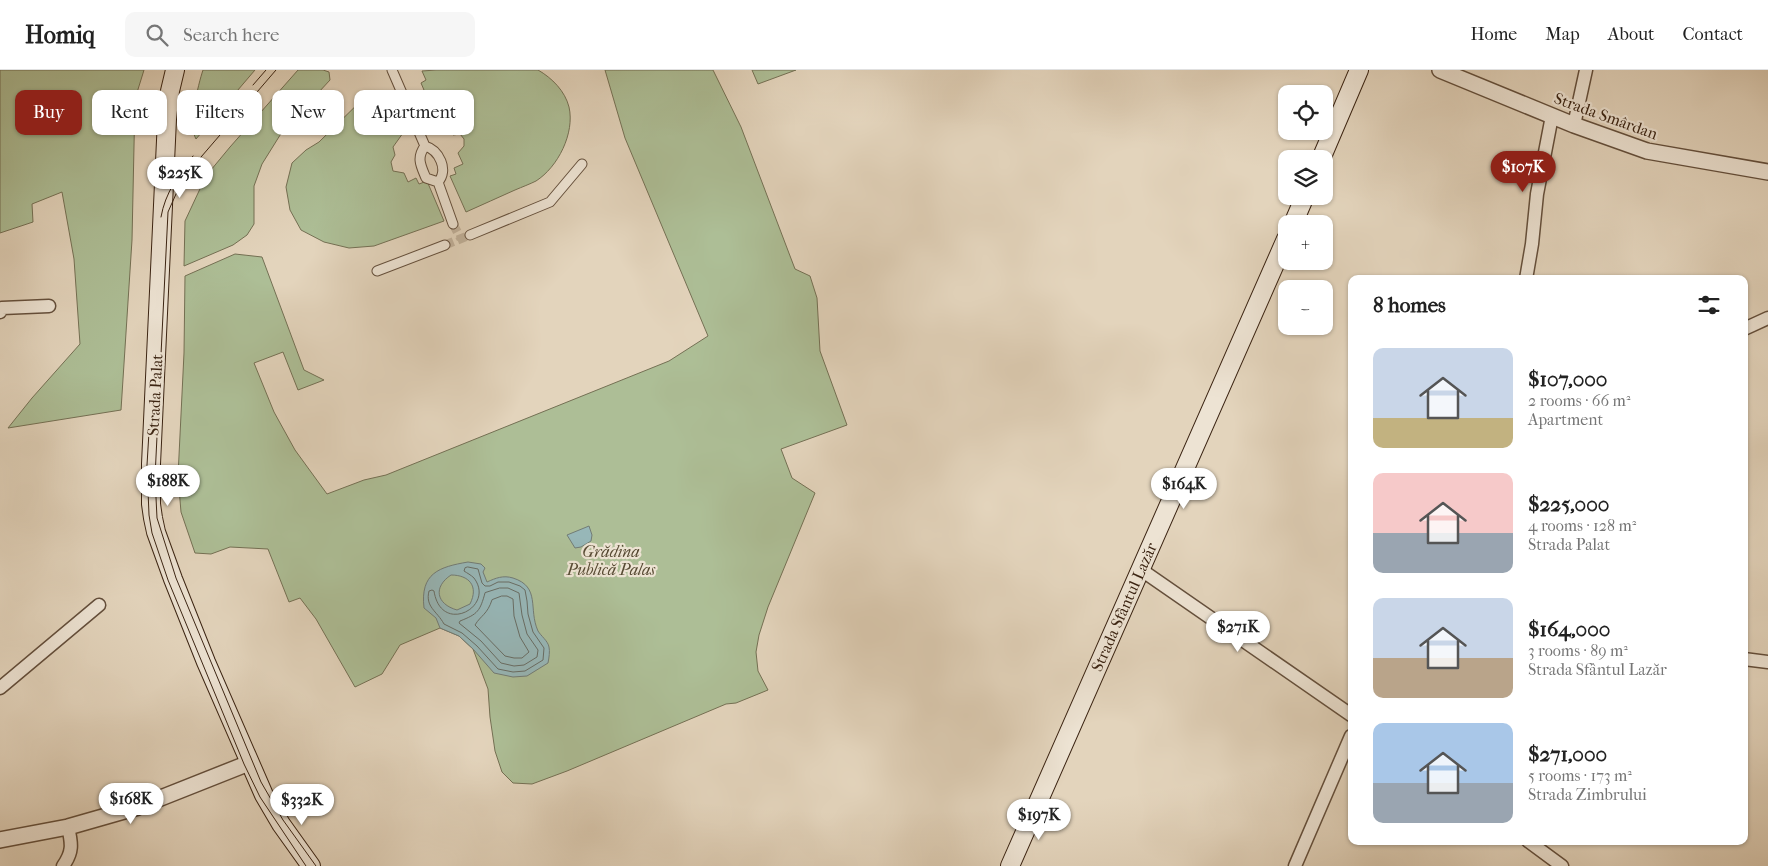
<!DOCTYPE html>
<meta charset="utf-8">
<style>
:root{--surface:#fff;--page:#f6f6f6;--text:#222;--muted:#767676;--line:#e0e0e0;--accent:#8f2418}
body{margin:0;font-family:"IM FELL French Canon",serif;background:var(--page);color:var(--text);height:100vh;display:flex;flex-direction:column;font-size:19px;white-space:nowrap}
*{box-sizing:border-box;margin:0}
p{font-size:16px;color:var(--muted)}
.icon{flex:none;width:28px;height:28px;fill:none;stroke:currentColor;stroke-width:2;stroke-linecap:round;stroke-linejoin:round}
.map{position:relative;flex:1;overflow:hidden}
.sheet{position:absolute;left:1348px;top:205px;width:400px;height:570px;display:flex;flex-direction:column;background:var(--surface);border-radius:10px;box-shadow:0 1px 4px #0004}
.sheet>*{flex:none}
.hud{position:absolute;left:15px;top:20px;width:475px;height:45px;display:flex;gap:10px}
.buttons{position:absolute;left:1278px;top:15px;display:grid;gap:10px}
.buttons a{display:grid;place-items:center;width:55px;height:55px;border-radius:10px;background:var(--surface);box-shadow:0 1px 4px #0004;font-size:25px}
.price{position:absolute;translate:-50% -42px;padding:0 11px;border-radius:18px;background:#fff;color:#222;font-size:16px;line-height:32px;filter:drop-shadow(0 1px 2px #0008)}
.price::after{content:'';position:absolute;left:50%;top:30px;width:15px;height:11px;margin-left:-8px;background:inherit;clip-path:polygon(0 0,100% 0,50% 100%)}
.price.selected{background:var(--accent);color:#fff}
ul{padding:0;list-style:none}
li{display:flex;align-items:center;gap:15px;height:125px;padding:0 25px}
li span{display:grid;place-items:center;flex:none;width:140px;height:100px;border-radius:10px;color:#555}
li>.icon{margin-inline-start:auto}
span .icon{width:60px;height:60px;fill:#fffc;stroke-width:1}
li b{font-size:21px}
h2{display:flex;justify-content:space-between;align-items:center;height:60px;padding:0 25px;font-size:21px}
.chip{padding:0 18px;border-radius:10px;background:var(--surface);box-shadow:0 1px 4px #0004;font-size:18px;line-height:45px}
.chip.selected{background:var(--accent);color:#fff}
header{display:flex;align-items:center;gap:30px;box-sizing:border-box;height:70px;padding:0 25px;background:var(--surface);border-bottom:1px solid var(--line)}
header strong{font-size:24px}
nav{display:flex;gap:28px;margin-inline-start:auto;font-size:18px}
.search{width:350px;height:45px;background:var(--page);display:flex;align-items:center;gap:12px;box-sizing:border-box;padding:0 18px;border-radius:10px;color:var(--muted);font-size:19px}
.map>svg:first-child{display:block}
.green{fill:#adbe96;stroke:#747054}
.water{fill:#97b7b8;stroke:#727c76;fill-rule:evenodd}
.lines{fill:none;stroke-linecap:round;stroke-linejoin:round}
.shore{stroke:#686d65;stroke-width:1}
.pedestrian-tunnel{stroke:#c1b19a;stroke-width:9;stroke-dasharray:9 4.5;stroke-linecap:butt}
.pedestrian-casing{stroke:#644f3c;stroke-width:11}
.minor-casing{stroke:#644f3c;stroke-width:15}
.tertiary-casing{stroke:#644f3c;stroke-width:18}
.secondary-casing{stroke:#3a2312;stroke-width:20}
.pedestrian{stroke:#ede3d3;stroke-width:9}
.minor{stroke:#ede3d3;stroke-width:12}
.tertiary{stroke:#ede3d3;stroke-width:15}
.secondary{stroke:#ede3d3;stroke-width:18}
.tram{stroke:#3a2312;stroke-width:1}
.labels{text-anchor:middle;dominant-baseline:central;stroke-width:4.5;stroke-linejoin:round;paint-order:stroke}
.street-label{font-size:16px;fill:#3a2312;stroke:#ede3d3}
.park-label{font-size:16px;font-style:italic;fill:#574a33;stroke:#ede3d3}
</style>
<header>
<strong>Homiq</strong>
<div class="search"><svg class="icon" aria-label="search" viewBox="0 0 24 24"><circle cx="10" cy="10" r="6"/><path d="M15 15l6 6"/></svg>Search here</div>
<nav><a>Home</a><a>Map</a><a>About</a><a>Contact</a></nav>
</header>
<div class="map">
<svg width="1768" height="796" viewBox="0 0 1768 796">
<rect width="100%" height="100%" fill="#e3d4bc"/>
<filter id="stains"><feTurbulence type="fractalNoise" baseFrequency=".004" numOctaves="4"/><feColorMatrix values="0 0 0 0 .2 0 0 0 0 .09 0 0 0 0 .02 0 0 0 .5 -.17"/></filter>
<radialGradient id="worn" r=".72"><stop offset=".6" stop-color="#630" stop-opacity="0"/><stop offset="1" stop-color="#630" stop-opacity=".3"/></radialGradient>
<path class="green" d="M0,0h144l-9,29 -3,141 -11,170 -113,18 24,-30 48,-54 -6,-85 -12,-67 -30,12 1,18 -33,11z
M203,0h52l-59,69c-8,-13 2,-54 7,-69z
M298,0h25l6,2 1,8 -48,52 -20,32 -8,22v38l-7,11 -14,10 -49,21 1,-45 21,-45 24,-29z
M436,0h102c14,8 27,21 31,37 6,26 -11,60 -33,74 -6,3 -14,6 -21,9 -16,7 -33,15 -49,22l-16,-36 6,-2 -2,-6 9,-4 -5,-11 6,-7v-7l-4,-5 -7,1 -4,-10 -8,3 -11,-4 -12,-31 6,-3 -3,-7 5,-3 -4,-9z
M605,0h108l28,57 54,142 15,7 7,22 3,53 27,74 -66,24 11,29 23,15 -47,114 -9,28 -3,17 2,19 10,19 -32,13 -10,1 -159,67 -35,13 -19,-1 -11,-11 -7,-21 -5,-34 -2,-28 -15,-40 -14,-13 -19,-8 -40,17 -18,29 -27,13 -39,-68 -16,-21 -11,4 -21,-53 -38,-2 -19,7 -16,-1 -14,-41 -3,-36 6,-123 1,-77 50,-22 27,3 42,113 20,10 -26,10 -15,-38 -29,11 20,49 21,38 32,44 37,-14 22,-5 283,-114 39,-25 -83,-198z
M752,0h44l-38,14z
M372,20l5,12 4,-1 6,12 7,-2 9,22 -10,14 2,8 -4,7 2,9 11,2 4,9 8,-4 3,6 8,-3 17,40 -70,25 -25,2 -25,-6 -23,-12 -11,-20 -4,-23 6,-24 14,-13 13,-8z"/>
<path class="water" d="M589,456l3,9 -1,6 -10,6 -6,1 -8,-13z
M468,492l13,2 4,4 -2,4 4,10c9,-4 16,-7 26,-4 28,9 15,31 25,53 3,5 10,10 11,16 1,4 0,11 -1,16l-21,13 -14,1 -19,-4 -21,-24 -14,-13 -19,-8 -4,-10 -12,-10c-4,-35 15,-41 44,-46zM451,505c18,0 28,11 19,29l-13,6c-21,-6 -24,-23 -6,-35z"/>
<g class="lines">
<path class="shore" d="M468,497l10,2 4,14 3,3h5l8,-4h11l11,4 5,4 2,11 1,13 5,18 11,16 -1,12 -18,11 -12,1 -15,-3 -21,-23 -15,-13 -18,-9c-7,-13 -19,-17 -15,-33l3,-1 2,1c7,45 62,16 40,-13 -3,-3 -7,-5 -10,-7l1,-3z
M500,518h8l11,5 3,22 5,19 11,16 -1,7 -13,8 -10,1 -13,-3 -20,-22 -22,-18 1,-2c18,-7 20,-10 25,-28z
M502,526h5l6,3 1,17 6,21 9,15 -7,6h-8l-9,-2 -30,-31c6,-10 12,-10 17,-25z"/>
<path class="pedestrian-tunnel" d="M453,154l8,15
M445,175l25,-10"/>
<defs>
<path id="pedestrian" d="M392,0l33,76c-9,12 -4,20 1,32l12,4 15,42
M425,76c14,4 24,24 13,36
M470,165l80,-33 32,-38
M377,201l68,-26"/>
<path id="minor" d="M1574,55l12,-55
M1526,209l6,-35 5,-50 15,-78
M0,242l2,-4 47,-2
M1744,259l24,-11
M1140,499l211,146
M1744,589l24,3
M0,618l99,-83
M1528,771l34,25
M63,796c10,-14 9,-22 5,-39
M1295,796l56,-130"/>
<path id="tertiary" d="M1440,0l134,55 73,26 121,21
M0,770l68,-13 70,-20 111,-44"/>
<path id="secondary" d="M175,0l-5,21 -3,28 -16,345v40l2,14 3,14 17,47 33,83 58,133 17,29 30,42
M1321,89l38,-89
M1293,154l12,-28
M1010,796l276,-627"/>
</defs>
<use href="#pedestrian" class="pedestrian-casing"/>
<use href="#minor" class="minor-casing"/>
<use href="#tertiary" class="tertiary-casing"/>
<use href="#secondary" class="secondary-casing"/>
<use href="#pedestrian" class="pedestrian"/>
<use href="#minor" class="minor"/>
<use href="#tertiary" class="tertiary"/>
<use href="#secondary" class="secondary"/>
<path class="tram" d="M276,0l-81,94 -19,30 -8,18 -13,265 2,41 19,60 85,204 22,38 33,46
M253,15l13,-15
M161,147c4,-24 18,-43 32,-61
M149,362l-2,33 2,50 3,18 16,47 76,184 16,33 46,69"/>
</g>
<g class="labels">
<g class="street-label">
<text transform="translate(1606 46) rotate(20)">Strada Smârdan</text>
<text transform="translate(155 325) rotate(-87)">Strada Palat</text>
<text transform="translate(1124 537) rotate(-66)">Strada Sfântul Lazăr</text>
</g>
<g class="park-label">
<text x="611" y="481">Grădina<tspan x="611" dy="18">Publică Palas</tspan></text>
</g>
</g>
<rect width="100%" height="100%" filter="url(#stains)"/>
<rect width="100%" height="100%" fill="url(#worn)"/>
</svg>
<div class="buttons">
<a><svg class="icon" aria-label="locate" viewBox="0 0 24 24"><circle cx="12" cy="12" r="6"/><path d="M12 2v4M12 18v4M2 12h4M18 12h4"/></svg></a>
<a><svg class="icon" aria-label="layers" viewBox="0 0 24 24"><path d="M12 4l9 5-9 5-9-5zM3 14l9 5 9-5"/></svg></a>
<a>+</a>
<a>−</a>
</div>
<b class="price selected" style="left:1523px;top:123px">$107K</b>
<b class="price" style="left:180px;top:129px">$225K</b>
<b class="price" style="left:168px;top:437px">$188K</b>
<b class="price" style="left:1184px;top:440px">$164K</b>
<b class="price" style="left:1238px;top:583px">$271K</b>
<b class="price" style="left:131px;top:755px">$168K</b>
<b class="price" style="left:302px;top:756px">$332K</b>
<b class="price" style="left:1039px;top:771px">$197K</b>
<div class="hud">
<a class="chip selected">Buy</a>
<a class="chip">Rent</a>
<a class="chip">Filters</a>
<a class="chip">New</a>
<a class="chip">Apartment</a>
</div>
<section class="sheet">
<h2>8 homes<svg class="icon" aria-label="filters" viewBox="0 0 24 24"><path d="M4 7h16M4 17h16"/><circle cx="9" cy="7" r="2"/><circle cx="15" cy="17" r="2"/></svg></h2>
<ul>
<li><span style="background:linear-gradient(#c9d6e8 70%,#c2b280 0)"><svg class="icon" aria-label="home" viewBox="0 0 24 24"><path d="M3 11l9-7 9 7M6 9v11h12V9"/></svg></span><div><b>$107,000</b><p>2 rooms · 66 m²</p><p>Apartment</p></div></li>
<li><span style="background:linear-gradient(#f6c9c9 60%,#9aa5b1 0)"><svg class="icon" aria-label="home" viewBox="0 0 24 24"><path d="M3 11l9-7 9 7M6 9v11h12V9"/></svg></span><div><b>$225,000</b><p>4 rooms · 128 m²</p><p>Strada Palat</p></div></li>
<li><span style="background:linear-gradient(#c9d6e8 60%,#b9a48a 0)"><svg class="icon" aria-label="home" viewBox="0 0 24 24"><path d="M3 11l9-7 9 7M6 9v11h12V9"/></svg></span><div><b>$164,000</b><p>3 rooms · 89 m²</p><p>Strada Sfântul Lazăr</p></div></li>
<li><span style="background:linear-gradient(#a9c7e8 60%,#9aa5b1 0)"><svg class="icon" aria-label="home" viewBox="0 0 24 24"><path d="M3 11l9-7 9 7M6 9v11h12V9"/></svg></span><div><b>$271,000</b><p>5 rooms · 173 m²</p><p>Strada Zimbrului</p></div></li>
</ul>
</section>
</div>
